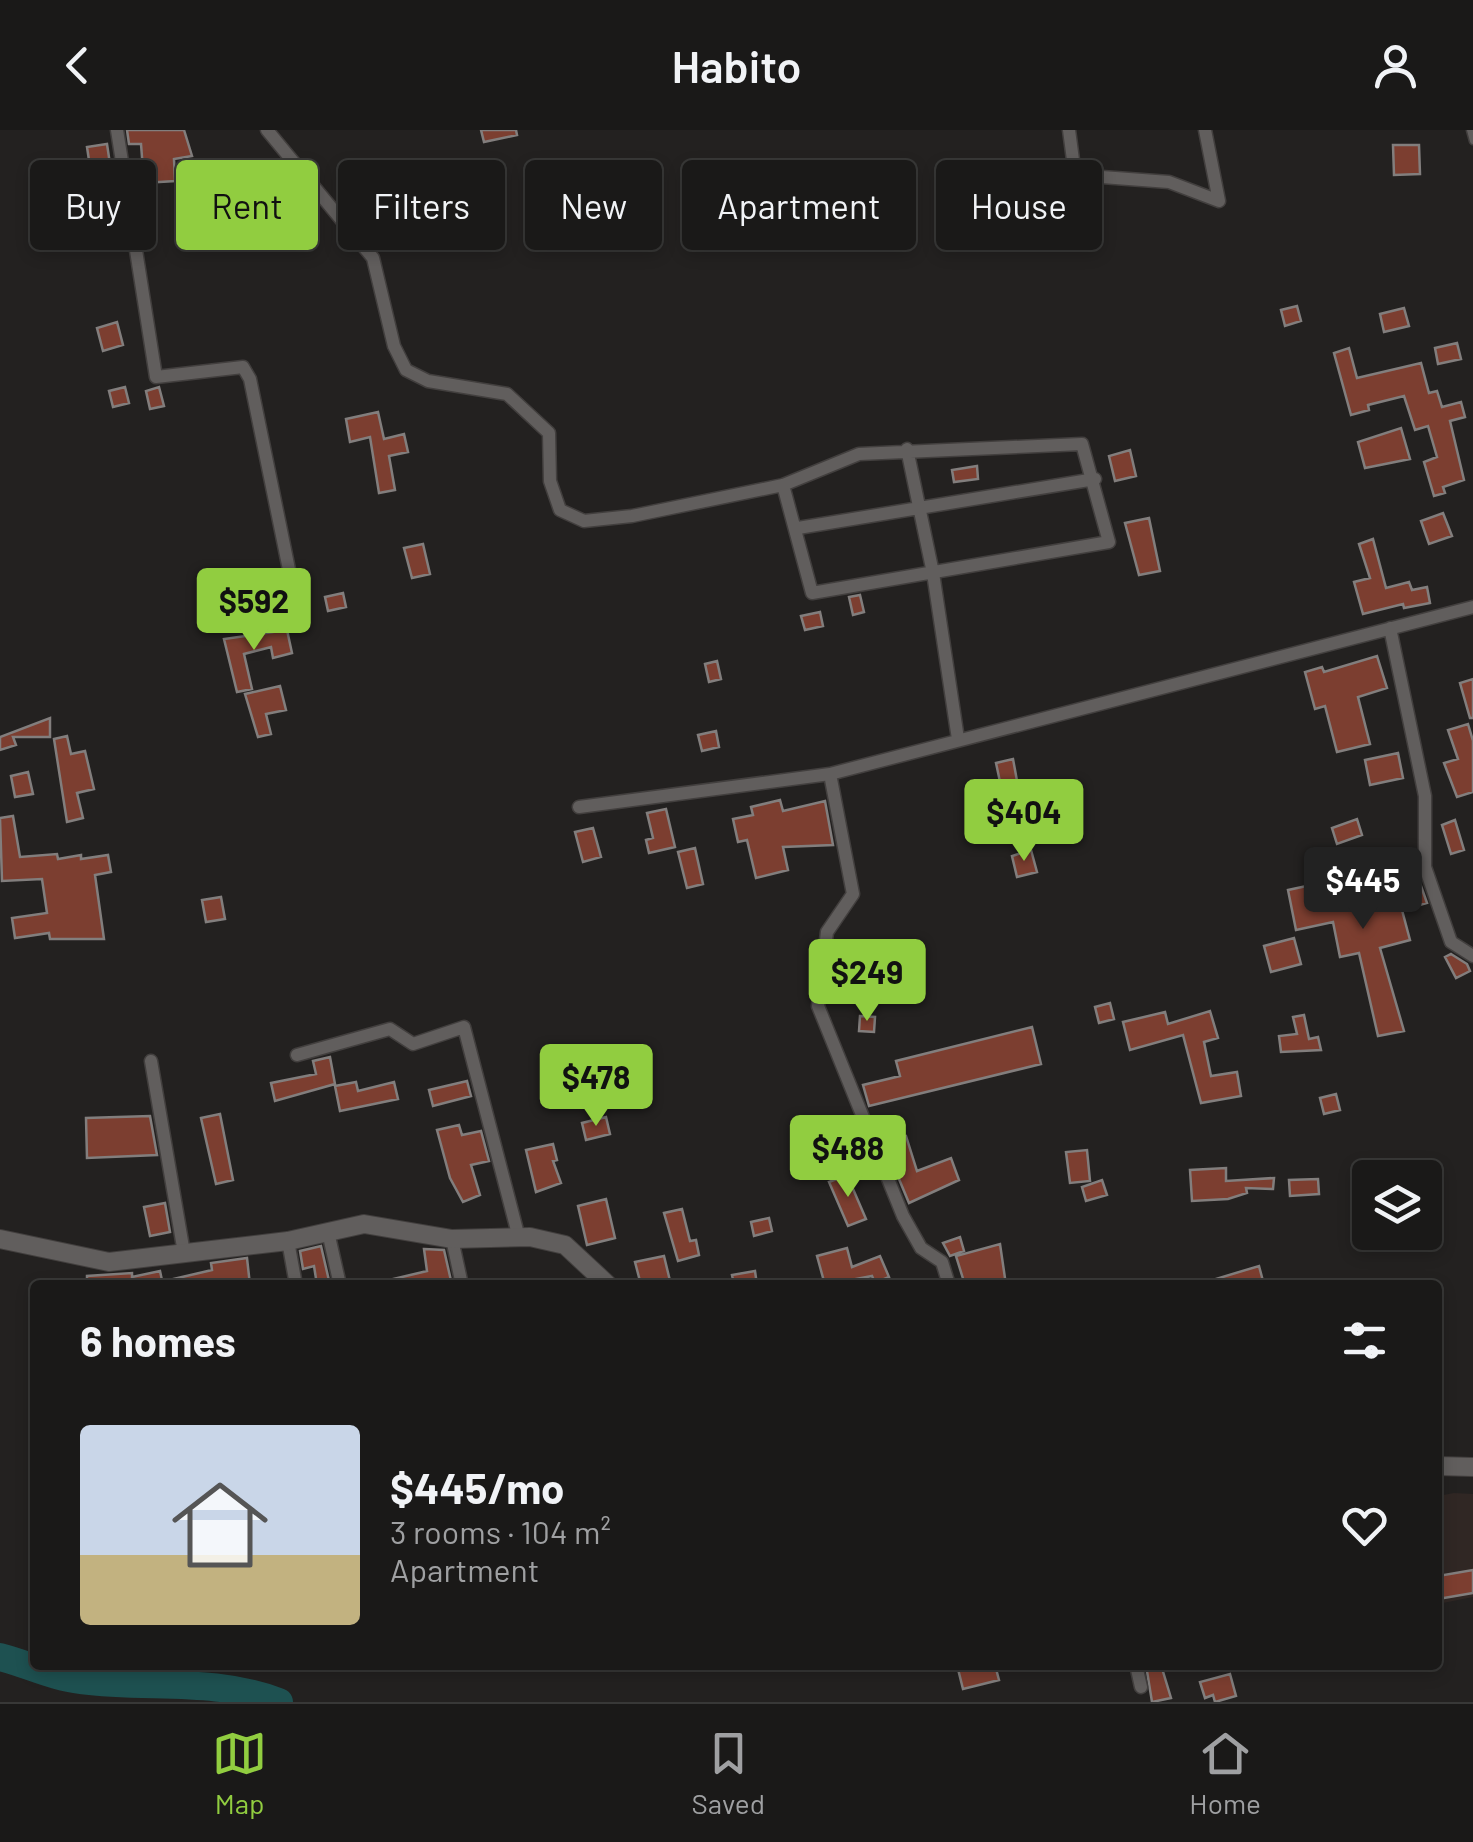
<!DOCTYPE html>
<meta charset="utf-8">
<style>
:root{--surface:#1a1918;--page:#272625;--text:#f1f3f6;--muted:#9fa0a2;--line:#383837;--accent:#91cd40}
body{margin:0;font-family:Barlow,sans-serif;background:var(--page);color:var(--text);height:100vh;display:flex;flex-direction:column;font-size:38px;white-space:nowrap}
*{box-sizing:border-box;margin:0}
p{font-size:32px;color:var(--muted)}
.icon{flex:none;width:55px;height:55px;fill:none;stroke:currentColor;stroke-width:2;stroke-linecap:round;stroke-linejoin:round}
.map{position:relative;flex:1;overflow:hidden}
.drawer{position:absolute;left:30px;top:1150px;width:1412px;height:390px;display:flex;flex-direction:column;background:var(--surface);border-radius:10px;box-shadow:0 5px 15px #0003,0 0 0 2px var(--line)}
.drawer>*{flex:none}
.hud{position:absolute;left:30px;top:30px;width:1415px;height:90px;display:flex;gap:20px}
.tools{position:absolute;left:1352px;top:1030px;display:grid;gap:20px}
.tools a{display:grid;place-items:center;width:90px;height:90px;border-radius:10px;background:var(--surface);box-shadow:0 5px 15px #0003,0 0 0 2px var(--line);font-size:50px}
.price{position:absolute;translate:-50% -85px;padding:0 22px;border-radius:10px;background:var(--accent);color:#111;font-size:32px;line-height:65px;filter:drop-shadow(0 2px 5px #0008)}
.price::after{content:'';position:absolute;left:50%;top:60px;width:30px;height:22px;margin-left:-15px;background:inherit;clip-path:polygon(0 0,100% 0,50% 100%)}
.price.on{background:#222;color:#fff}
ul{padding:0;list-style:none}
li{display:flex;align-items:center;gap:30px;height:250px;padding:0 50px}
li span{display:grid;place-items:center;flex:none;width:280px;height:200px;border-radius:10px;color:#555}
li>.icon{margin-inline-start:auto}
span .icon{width:120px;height:120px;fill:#fffc;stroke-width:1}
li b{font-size:42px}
h2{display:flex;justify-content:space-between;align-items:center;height:120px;padding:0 50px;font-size:42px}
.tag{padding:0 35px;border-radius:10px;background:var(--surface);box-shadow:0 5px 15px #0003,0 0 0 2px var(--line);font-size:35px;line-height:90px}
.tag.on{background:var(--accent);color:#111}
header{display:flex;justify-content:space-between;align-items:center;height:130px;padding:0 50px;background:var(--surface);font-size:45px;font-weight:600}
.menu{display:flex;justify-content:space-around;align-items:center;height:140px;border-top:2px solid var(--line);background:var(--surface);font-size:28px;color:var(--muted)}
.menu a{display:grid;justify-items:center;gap:5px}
.menu .on{color:var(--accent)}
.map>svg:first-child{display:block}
.built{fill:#302724}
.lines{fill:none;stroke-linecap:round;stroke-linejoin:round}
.river{stroke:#1e5151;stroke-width:28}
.building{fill:#7c3e30;stroke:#827e7d;stroke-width:2.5}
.lane-casing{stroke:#423f3e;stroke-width:9}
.street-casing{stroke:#423f3e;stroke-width:15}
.secondary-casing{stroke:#423f3e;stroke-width:20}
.lane{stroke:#615e5d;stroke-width:6}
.street{stroke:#615e5d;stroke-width:12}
.secondary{stroke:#615e5d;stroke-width:18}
</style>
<header><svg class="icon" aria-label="back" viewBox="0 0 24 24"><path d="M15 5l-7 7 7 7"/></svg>Habito<svg class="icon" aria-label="person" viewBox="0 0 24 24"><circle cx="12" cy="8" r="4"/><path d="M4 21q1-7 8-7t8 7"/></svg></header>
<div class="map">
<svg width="1473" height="1572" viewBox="0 0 1473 1572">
<rect width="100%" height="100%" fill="#232120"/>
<path class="built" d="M1454,1363l19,1v103l-35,7v-108z"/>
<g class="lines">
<path class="river" d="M0,1527c28,7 52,20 81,23 70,9 131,-3 198,22"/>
</g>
<path class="building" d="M127,0h57l8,26 -18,3 1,22 -31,2 -3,-39h-12z
M481,0h35l1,5 -33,7z
M107,14l3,20 -20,3 -3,-20z
M1393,15h26l1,29 -26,1z
M1297,176l4,15 -16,5 -4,-16z
M1404,178l5,18 -25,6 -4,-18z
M117,192l6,23 -20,6 -6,-23z
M1457,213l4,16 -23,5 -3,-16z
M1349,218l8,30 64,-15 8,30 8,-2 5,16 19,-5 4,15 -15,4 14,59 -21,7 2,6 -11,3 -10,-34 13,-5 -9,-31 -13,4 -11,-34 -36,9 1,5 -18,5 -17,-62z
M125,257l4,16 -16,4 -4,-16z
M159,257l5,19 -14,3 -4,-18z
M378,282l6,27 20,-5 4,18 -19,4 6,34 -16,3 -9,-56 -20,5 -4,-23z
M1401,298l9,31 -45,9 -7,-26z
M1130,320l6,26 -21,5 -6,-25z
M977,336l1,13 -24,3 -2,-12z
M1443,383l9,23 -23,8 -8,-23z
M1149,388l11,53 -21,4 -14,-52z
M1373,409l13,49 23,-6 3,8 15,-3 3,16 -26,5 -1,-4 -40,10 -9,-32 16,-4 -11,-34z
M423,414l7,30 -18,4 -8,-30z
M279,441l5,23 -18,4 -5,-23z
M343,463l3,14 -18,4 -3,-14z
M860,465l4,17 -11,3 -4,-18z
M820,482l3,14 -18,4 -4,-14z
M287,500l5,23 -19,5 -2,-11 -27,7 8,35 -15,3 -13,-53z
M1377,526l10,32 -29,9 12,47 -33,8 -12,-46 -10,3 -10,-37 17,-5 2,5z
M717,531l4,18 -12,3 -4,-18z
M1473,549v39h-3l-10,-35z
M280,556l6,24 -20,4 5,20 -13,3 -13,-43z
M50,588v19h-37l3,8 -16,5v-13z
M1468,594l5,17v51l-16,5 -13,-34 14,-4 -10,-29z
M716,601l3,16 -17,4 -4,-16z
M67,606l4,18 14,-3 9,38 -17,4 6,25 -16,4 -13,-83z
M1398,623l5,25 -33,7 -5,-25z
M1013,629l9,49 -5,1 7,21 -18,6 -6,-18 7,-3 -11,-52z
M28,642l5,22 -18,3 -4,-21z
M780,670l3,11 42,-10 8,44 -50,2 5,23 -32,8 -9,-38 -9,2 -5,-23 20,-4 -2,-8z
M666,679l9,38 -26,6 -3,-13 7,-2 -6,-25z
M13,686l7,41 37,-3 1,5 23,-4v4l27,-4 3,17 -16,3 9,64h-54l-1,-6 -34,5 -3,-20 35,-5 -5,-34 -40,2 -2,-63z
M1357,689l5,16 -25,9 -5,-16z
M1455,690l9,30 -13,4 -9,-29z
M593,698l8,29 -18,5 -8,-30z
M695,718l8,36 -16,4 -9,-36z
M1031,720l6,22 -20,5 -5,-21z
M1416,742l11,31 -25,7 8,30 -30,8 24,83 -26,5 -19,-83 -19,4 -7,-35 -37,8 -8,-40 70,-15 7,31 33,-8 -5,-21z
M221,767l4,22 -19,3 -4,-22z
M1294,808l7,26 -30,8 -7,-26z
M1451,824l16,10 3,7 -14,7 -11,-21z
M1110,873l4,16 -15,4 -4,-16z
M1210,881l8,27 -14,4 7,34 26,-4 4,24 -40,7 -18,-68 -53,15 -7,-28 42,-10 3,12z
M1304,885l5,24 9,-2 3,13 -40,2 -2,-16 18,-2 -4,-17z
M860,886l15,1 -1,15 -15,-1z
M1032,897l9,37 -172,42 -6,-21 37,-9 -4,-15z
M330,927l5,27 -60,17 -4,-18 45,-9 -3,-13z
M467,951l4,15 -38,10 -4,-16z
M356,952l2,9 36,-9 4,17 -58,12 -5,-25z
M1336,964l4,16 -16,4 -4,-16z
M220,984l13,66 -17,4 -15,-66z
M150,986l7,39 -70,3 -1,-40z
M606,987l4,17 -24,6 -4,-17z
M459,995l3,10 19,-4 8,30 -18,4 9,30 -17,7 -13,-24 -13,-48z
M906,1006l11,35 34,-13 8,22 -50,23 -25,-60z
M553,1014l4,16 -4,1 8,22 -25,9 -10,-42z
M1087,1020l3,31 -20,2 -4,-31z
M1226,1038v13l48,-3 -1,11 -27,-1 1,5 -19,6 -36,2 -2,-31z
M847,1045l19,44 -18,7 -19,-44z
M1318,1049l1,15 -29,2 -1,-16z
M1102,1050l5,15 -21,6 -4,-14z
M606,1069l9,39 -28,7 -9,-39z
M165,1073l5,29 -20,4 -6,-29z
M682,1079l8,32 6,-1 3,15 -21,6 -14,-48z
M769,1088l3,13 -18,5 -3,-14z
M960,1107l4,14 -14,5 -7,-13z
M1000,1114l6,41h-41l-9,-29z
M321,1116l9,39h-13l-3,-19 -11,3 -3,-18z
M847,1118l5,19 28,-11 9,21 -14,6 -3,-7 -47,9 -8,-29z
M424,1119l20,1 8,35h-63v-5l38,-9z
M664,1126l7,29h-30l-6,-23z
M247,1128l3,27h-81v-5l43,-10 -1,-7z
M1259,1136l4,15 -53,4 -1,-4z
M160,1141l3,14h-76v-9l45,-3v4z
M755,1141l2,14h-23l-2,-10z
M1473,1440v23l-35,6v-23z
M957,1535h38l4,15 -36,9z
M1146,1535h15l10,33 -19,4z
M1230,1544l6,22 -21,6 -2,-7 -8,3 -5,-16z"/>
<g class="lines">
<defs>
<path id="lane" d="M1470,0l3,11"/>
<path id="street" d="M117,0l39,247 87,-10 7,12 44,215
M267,0l106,128 21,88 12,24 22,11 79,13 42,39 1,48 10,29 24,11 48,-5 151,-31 76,-31 223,-10 27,98 -297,51 -29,-108
M1069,0l6,45 94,7 50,19 -14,-71
M907,319l26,124 25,166
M798,398l297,-49
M1390,498l35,168v71l26,75 22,14
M579,677l251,-33
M297,925l93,-26 23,15 51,-17 55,211
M151,931l33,192
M328,1102l12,53
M452,1109l10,46
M288,1111l8,44
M949,1155l-7,-23 -21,-14 -18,-32 -85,-210 9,-74 26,-38 -23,-120 643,-167
M1136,1535l5,22"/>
<path id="secondary" d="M0,1109l109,23 179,-21 76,-17 88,15 78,-2 35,8 43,40
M1438,1336l35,1"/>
</defs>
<use href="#lane" class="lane-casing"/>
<use href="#street" class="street-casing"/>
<use href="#secondary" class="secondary-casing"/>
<use href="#lane" class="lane"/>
<use href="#street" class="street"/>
<use href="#secondary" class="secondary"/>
</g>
</svg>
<div class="tools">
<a><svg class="icon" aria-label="layers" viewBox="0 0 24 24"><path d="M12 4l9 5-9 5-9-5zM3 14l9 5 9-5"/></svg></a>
</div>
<b class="price" style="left:254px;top:523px">$592</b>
<b class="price" style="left:1024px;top:734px">$404</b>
<b class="price on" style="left:1363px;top:802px">$445</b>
<b class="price" style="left:867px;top:894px">$249</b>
<b class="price" style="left:596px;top:999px">$478</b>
<b class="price" style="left:848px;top:1070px">$488</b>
<div class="hud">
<a class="tag">Buy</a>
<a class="tag on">Rent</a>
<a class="tag">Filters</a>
<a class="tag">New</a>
<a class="tag">Apartment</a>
<a class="tag">House</a>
</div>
<section class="drawer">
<h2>6 homes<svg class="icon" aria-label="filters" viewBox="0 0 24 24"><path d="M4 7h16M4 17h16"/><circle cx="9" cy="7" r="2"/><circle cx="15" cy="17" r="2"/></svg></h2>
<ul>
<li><span style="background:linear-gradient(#c9d6e8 65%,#c2b280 0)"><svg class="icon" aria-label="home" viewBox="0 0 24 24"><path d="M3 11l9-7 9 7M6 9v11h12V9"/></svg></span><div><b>$445/mo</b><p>3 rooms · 104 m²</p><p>Apartment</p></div><svg class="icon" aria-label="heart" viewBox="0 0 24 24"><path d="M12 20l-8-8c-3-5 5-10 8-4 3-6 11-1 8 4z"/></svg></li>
</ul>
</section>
</div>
<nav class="menu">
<a class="on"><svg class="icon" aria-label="map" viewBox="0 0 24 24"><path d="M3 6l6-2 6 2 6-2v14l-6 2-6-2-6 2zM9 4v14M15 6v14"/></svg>Map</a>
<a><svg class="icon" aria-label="saved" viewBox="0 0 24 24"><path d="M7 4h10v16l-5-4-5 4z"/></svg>Saved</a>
<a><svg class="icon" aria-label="home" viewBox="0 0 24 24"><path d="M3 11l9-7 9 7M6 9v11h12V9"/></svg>Home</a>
</nav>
